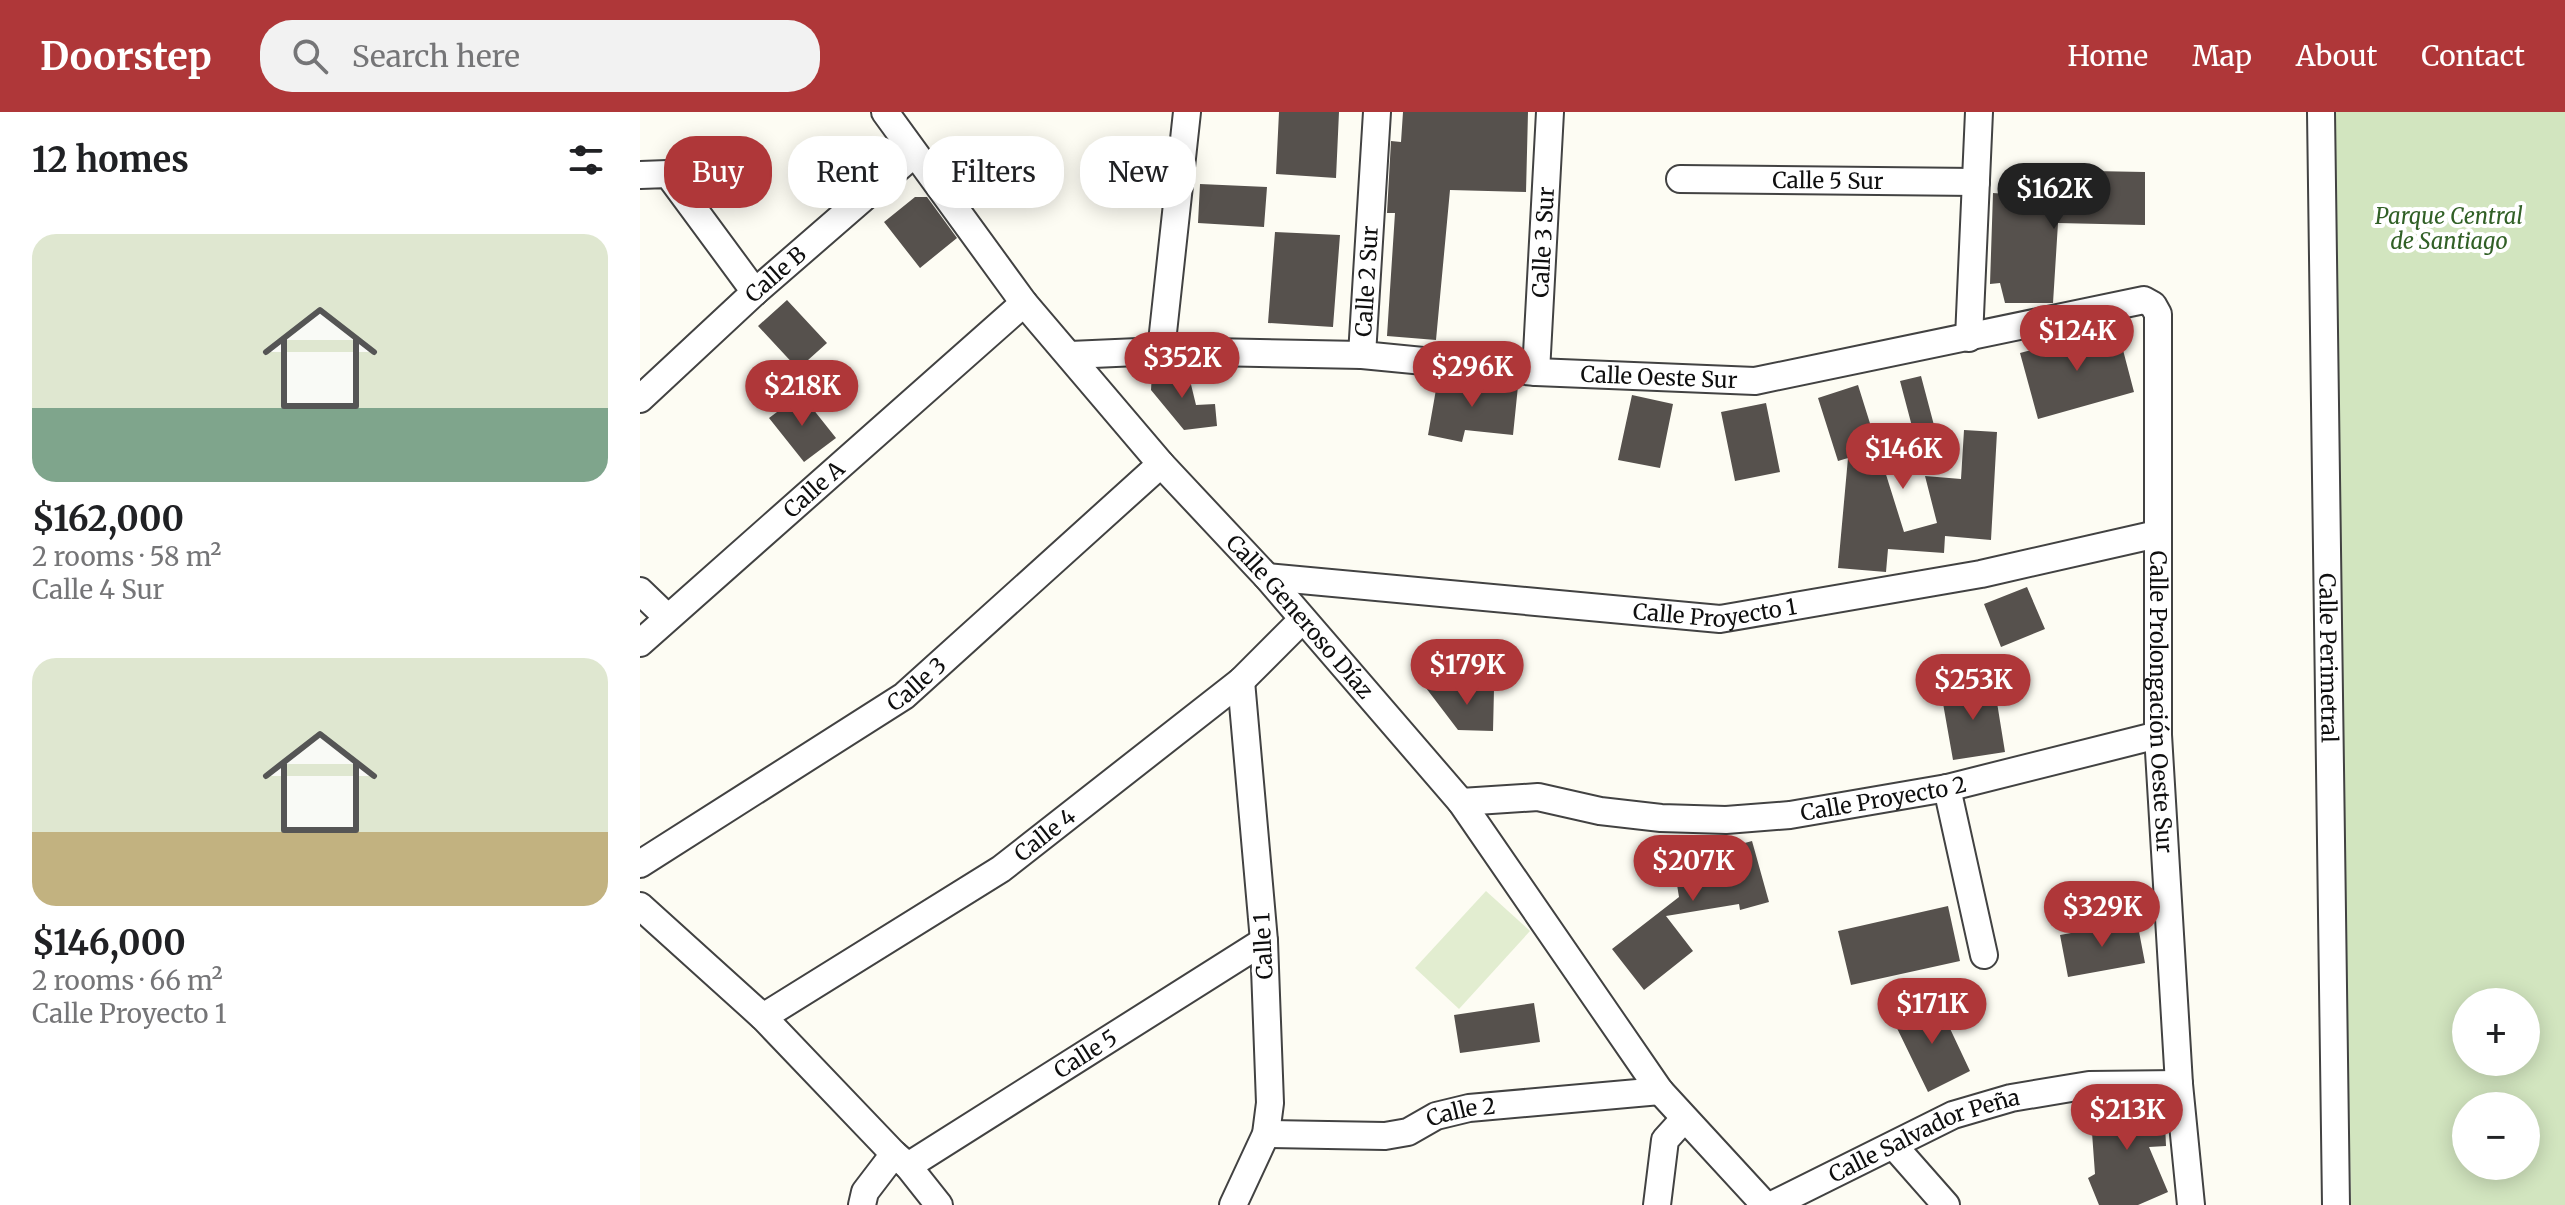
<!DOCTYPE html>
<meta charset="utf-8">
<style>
:root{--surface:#fff;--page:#f2f2f2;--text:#202124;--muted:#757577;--accent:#af3739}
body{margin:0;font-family:Merriweather,serif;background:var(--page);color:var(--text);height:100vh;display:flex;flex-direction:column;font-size:30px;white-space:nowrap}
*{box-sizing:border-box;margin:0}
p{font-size:26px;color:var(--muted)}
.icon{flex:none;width:44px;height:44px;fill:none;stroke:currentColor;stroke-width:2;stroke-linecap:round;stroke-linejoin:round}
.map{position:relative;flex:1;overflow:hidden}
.side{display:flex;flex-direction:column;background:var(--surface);width:640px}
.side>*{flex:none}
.hud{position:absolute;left:24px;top:24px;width:760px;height:72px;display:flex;gap:16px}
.fabs{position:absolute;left:1812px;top:876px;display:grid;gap:16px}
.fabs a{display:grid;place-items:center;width:88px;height:88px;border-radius:50%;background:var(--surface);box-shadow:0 4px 20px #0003;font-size:40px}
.price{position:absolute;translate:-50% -68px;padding:0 18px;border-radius:28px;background:var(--accent);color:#fff;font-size:26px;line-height:52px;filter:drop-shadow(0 2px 4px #0008)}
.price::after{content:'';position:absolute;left:50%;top:48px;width:24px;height:18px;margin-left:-12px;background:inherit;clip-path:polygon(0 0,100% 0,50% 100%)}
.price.on{background:#222;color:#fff}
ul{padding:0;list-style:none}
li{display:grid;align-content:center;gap:16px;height:424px;padding:0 32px}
li span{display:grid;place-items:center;height:248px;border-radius:24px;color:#555}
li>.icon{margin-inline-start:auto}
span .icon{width:144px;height:144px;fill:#fffc;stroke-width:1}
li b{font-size:34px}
h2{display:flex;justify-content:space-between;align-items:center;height:96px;padding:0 32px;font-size:34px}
.chip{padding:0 28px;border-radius:32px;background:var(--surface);box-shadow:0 4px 20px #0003;font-size:28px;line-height:72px}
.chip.on{background:var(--accent);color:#fff}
header{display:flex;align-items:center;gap:48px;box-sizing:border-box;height:112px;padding:0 40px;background:var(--accent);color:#fff}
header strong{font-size:38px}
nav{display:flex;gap:44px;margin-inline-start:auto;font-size:28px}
.search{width:560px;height:72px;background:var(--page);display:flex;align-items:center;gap:20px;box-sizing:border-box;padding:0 28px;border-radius:32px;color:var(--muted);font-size:30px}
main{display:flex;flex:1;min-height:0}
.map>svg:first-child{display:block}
.green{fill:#d2e5bf;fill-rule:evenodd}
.pitch{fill:#e2edd0}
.building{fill:#56514d}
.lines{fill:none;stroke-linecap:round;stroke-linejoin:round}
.street-casing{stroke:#424242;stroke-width:30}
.street{stroke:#fff;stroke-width:26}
.labels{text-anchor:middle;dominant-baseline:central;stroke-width:8;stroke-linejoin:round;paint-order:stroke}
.street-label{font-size:22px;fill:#0f0f0f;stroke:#fff}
.park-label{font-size:22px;font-style:italic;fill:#316026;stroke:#fff}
</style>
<header>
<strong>Doorstep</strong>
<div class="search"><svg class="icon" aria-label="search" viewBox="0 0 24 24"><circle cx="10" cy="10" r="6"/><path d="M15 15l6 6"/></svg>Search here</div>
<nav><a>Home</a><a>Map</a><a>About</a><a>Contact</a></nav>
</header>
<main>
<section class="side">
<h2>12 homes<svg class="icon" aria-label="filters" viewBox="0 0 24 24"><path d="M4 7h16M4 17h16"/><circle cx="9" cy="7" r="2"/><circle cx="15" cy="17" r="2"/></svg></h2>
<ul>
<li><span style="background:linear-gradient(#dfe7d0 70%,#7fa58c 0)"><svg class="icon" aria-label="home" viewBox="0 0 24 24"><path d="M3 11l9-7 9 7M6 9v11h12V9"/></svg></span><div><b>$162,000</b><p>2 rooms · 58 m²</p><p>Calle 4 Sur</p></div></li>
<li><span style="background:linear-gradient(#dfe7d0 70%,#c2b280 0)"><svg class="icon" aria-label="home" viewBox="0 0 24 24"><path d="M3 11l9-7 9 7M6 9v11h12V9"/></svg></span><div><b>$146,000</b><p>2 rooms · 66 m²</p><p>Calle Proyecto 1</p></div></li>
</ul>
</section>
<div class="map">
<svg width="1925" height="1093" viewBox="0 0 1925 1093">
<rect width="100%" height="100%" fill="#fdfcf3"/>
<path class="green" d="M1690,0h235v1093h-214zM1826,890h60v60h-60zM1826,994h60v60h-60z"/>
<path class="pitch" d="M846,779l44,40 -71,78 -44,-41z"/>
<path class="building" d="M639,0h60l-3,66 -60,-4z
M763,0h125l-2,80 -76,-2 -14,150 -49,-4 8,-123h-8l4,-72 10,1z
M1452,59l53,1v53l-87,-2 -5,80h-48l-5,-20 -10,1 3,-91 99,7z
M560,72l67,3 -3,40 -66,-4z
M275,85h12l30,41 -37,30 -36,-46z
M635,120l65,3 -7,92 -65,-4z
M147,188l40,43 -29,26 -40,-43z
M1477,215l17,65 -96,27 -18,-66z
M547,256l9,37 19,-1 2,22 -33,4 -33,-40 1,-18z
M1281,264l14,53 -21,5 -14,-53z
M798,266l80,8 -5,49 -48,-5 -3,12 -34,-7z
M1218,273l46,147 33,-9 -12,-47 36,3 3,-49 33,2 -6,108 -46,-4 -1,17 -56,-4 -2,23 -48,-4 10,-110 -10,3 -20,-63z
M161,282l35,44 -32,24 -35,-44z
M992,283l41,9 -13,64 -42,-8z
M1126,291l14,69 -45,9 -14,-69z
M1387,475l18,42 -44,18 -17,-43z
M1354,572l11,68 -52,8 -12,-68z
M786,576l68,1 -1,42 -35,-1z
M1070,724l2,16 40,-11 17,61 -29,8 -1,-6 -73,12 27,35 -49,39 -32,-41 67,-52 -9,-55z
M1308,794l12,55 -109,24 -13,-54z
M1497,809l8,42 -77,14 -8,-42z
M1297,889l33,70 -42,21 -34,-70z
M894,891l6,39 -80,11 -6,-38z
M1524,988l2,46 -17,1 19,45 -30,13h-39l-11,-27 7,-4 -5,-69z"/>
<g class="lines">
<defs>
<g id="street">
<path id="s1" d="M245,0l139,191 137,161 106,113 194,225 199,289 105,114"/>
<path id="s2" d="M1681,0l15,1093"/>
<path d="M0,63l28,-1 87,118"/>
<path id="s3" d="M1040,67l296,3"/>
<path d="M1329,226l10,-226"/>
<path d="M521,239l26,-239"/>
<path id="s4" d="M430,243l91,-4 201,4 174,17 219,9 389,-81 9,5 5,9v421l21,349 12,121"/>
<path id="s5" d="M722,243l15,-243"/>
<path id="s6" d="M896,260l14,-260"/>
<path id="s7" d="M0,287l115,-107 159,-138"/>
<path id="s8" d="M627,465l453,42 261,-45 176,-40"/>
<path d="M0,479l26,25"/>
<path id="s9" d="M0,531l384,-340"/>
<path d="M1307,676l37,167"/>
<path id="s10" d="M821,690l77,-5 62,14 61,7 65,2 64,-5 157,-27 211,-53"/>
<path id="s11" d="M0,752l264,-168 257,-232"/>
<path d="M0,794l123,111 131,137 14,12 31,39"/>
<path id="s12" d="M123,905l238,-148 240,-188 61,-61"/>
<path id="s13" d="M626,1022l119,2 23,-4 28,-16 33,-8 191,-17"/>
<path d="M1254,1034l52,59"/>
<path id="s14" d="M268,1054l356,-225"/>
<path d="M222,1093l3,-13 29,-38"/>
<path d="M593,1093l33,-71 4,-31 -6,-162 -23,-260"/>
<path d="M1017,1093l8,-65 19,-21"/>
<path id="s15" d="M1132,1093l181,-90 58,-17 78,-13 90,-1"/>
</g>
</defs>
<use href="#street" class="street-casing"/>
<use href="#street" class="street"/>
</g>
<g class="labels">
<g class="street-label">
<text stroke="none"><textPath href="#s3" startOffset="148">Calle 5 Sur</textPath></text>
<text stroke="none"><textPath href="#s6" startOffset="130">Calle 3 Sur</textPath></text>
<text stroke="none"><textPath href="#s7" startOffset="184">Calle B</textPath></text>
<text stroke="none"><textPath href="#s5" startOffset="74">Calle 2 Sur</textPath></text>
<text stroke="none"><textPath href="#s4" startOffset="590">Calle Oeste Sur</textPath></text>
<text stroke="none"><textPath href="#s9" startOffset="232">Calle A</textPath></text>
<text stroke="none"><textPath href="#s8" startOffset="450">Calle Proyecto 1</textPath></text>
<text stroke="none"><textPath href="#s1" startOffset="654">Calle Generoso Díaz</textPath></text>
<text stroke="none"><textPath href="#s2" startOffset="546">Calle Perimetral</textPath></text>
<text stroke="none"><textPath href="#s11" startOffset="330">Calle 3</textPath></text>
<text stroke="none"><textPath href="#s4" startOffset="1492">Calle Prolongación Oeste Sur</textPath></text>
<text stroke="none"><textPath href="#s10" startOffset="426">Calle Proyecto 2</textPath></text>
<text stroke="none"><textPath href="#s12" startOffset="336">Calle 4</textPath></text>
<text transform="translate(623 834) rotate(-93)">Calle 1</text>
<text stroke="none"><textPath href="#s14" startOffset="210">Calle 5</textPath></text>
<text stroke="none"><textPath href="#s13" startOffset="200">Calle 2</textPath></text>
<text stroke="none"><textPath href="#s15" startOffset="168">Calle Salvador Peña</textPath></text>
</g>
<g class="park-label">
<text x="1809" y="104">Parque Central<tspan x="1809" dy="25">de Santiago</tspan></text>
</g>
</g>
</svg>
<div class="fabs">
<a>+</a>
<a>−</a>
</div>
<b class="price on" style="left:1414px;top:119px">$162K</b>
<b class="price" style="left:1437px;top:261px">$124K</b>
<b class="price" style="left:542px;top:288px">$352K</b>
<b class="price" style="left:832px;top:297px">$296K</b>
<b class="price" style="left:162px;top:316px">$218K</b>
<b class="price" style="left:1263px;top:379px">$146K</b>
<b class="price" style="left:827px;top:595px">$179K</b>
<b class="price" style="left:1333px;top:610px">$253K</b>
<b class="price" style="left:1053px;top:791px">$207K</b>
<b class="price" style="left:1462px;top:837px">$329K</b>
<b class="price" style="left:1292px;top:934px">$171K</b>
<b class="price" style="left:1487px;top:1040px">$213K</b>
<div class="hud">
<a class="chip on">Buy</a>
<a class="chip">Rent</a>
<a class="chip">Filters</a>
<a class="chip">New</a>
</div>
</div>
</main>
